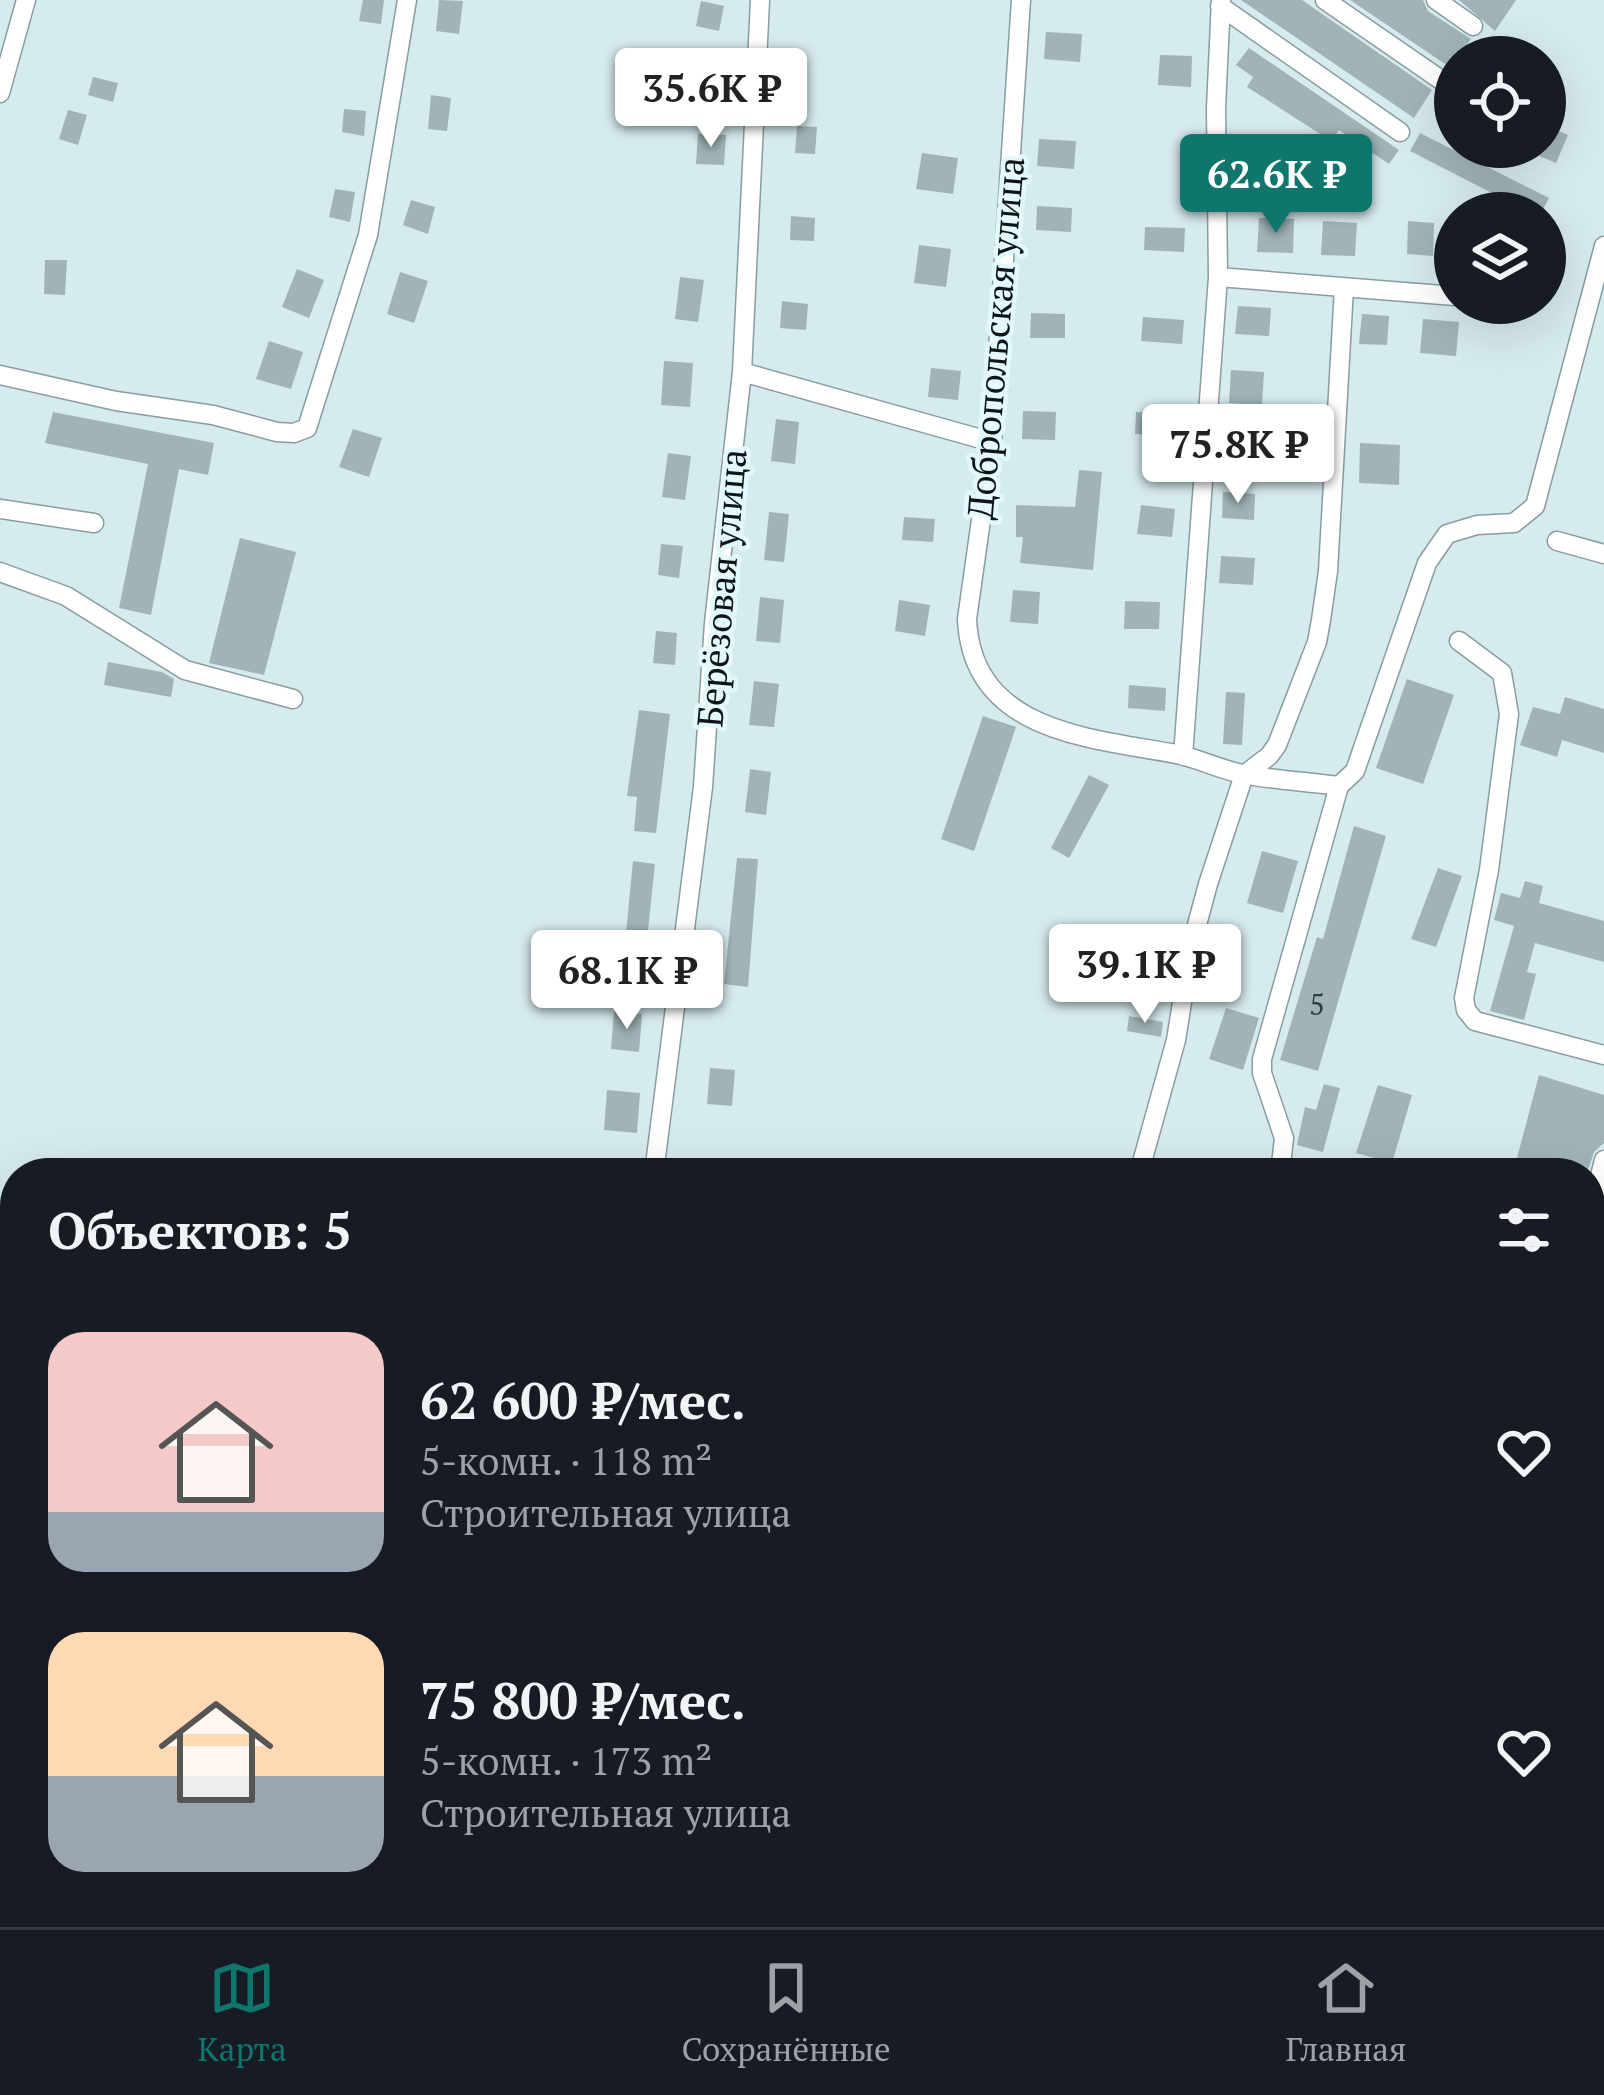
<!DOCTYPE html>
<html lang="ru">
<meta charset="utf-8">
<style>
:root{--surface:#171b24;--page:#20242c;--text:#f1f3f6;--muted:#9ea1a6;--line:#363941;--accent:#0f766e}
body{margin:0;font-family:"PT Serif",serif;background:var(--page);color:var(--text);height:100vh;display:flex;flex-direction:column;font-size:45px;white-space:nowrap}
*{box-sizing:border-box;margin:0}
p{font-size:39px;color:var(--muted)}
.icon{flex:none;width:66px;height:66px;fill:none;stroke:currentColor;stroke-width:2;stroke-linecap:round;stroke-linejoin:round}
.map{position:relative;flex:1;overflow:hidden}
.drawer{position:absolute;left:0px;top:1158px;width:1605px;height:771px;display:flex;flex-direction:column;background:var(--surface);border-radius:48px 48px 0 0;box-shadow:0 12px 48px #0002}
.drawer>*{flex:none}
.controls{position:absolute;left:1434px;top:36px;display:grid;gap:24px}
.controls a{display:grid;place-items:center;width:132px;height:132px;border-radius:50%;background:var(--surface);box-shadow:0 12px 48px #0002;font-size:60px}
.price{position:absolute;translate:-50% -102px;padding:0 27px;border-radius:12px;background:#fff;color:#222;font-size:39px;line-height:78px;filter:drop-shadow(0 3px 6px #0008)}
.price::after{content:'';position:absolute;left:50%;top:72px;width:36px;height:27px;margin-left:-18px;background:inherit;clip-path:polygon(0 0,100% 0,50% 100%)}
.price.current{background:var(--accent);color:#fff}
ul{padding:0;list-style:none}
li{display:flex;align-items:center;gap:36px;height:300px;padding:0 48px}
li span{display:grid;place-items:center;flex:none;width:336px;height:240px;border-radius:36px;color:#555}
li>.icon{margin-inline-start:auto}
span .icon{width:144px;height:144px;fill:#fffc;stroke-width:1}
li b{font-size:51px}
h2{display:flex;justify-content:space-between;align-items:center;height:144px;padding:0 48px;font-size:51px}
.tab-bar{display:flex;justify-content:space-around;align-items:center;height:168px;border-top:3px solid var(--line);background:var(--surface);font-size:33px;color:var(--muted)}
.tab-bar a{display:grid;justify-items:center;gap:6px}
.tab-bar .current{color:var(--accent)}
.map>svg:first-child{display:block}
.building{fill:#a0b4b7}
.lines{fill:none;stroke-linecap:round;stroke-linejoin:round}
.minor-casing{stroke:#899c9f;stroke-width:21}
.minor{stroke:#fff;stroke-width:18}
.labels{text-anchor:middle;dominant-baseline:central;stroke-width:9;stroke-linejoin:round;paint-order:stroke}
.number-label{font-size:30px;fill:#323d3e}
.street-label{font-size:36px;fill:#0e1516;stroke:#e3f8fb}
</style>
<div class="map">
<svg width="1604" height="1927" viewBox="0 0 1604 1927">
<rect width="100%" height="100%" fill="#d6ebee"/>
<path class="building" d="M363,0h21l-3,24 -22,-3z
M439,0l24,1 -4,33 -23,-3z
M1241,0h61l130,90 -18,28z
M1350,0h73l5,11 43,28 -20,29z
M1459,0h57l-21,31z
M701,1l23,5 -5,25 -23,-5z
M1046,32l36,2 -2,28 -36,-3z
M1249,48l150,102 -10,14 -50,-34 -8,11 -84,-54 6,-10 -17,-12z
M1160,55l32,1 -1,31 -33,-2z
M93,77l25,6 -5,19 -25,-7z
M431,95l20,3 -4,33 -19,-2z
M344,109l22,2 -2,25 -22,-4z
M68,110l19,5 -9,30 -19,-6z
M1545,125l23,10 -12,28 -38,-16h27z
M797,126l20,1 -2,27 -20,-1z
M1420,133l129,65 -8,15h-10l-121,-62z
M698,134l28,1 -2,30 -28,-1z
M1039,139l37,2 -2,28 -37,-3z
M922,153l36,5 -5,36 -37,-5z
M335,189l20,3 -5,30 -21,-5z
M411,200l24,7 -7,27 -25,-9z
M1037,206l35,2 -1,24 -35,-2z
M791,216l24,2 -1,23 -24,-1z
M1259,218l35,1 -1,34 -36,-1z
M1323,221l34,2 -2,33 -34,-1z
M1408,221l26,2 -1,33 -26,-2z
M1145,227l40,1 -1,24 -40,-2z
M919,245l32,4 -5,38 -32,-4z
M45,260h22l-2,35 -21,-1z
M297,269l27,11 -15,38 -27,-11z
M400,272l28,9 -14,42 -27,-9z
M680,277l24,3 -6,42 -23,-3z
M782,301l26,3 -2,26 -26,-2z
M1238,306l33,2 -2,28 -34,-2z
M1031,313l34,1v24h-35z
M1362,314l27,2 -2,29 -28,-1z
M1143,317l41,3 -2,24 -41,-3z
M1423,319l36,3 -3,34 -36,-3z
M269,341l34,11 -12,37 -35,-10z
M664,361l29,2 -3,44 -29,-2z
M931,368l30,3 -3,29 -30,-3z
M1231,370l33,2 -2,33 -33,-2z
M1023,411l33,1 -1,28 -33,-1z
M53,412l161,31 -6,32 -29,-6 -28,146 -32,-7 29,-144 -103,-21z
M1136,412l38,2 -1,22 -38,-2z
M776,419l23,3 -4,42 -24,-3z
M353,429l29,9 -13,39 -30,-10z
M1228,430l33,1v27l-34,-1z
M1360,443l40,2 -1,40 -40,-2z
M668,453l23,3 -6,44 -23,-3z
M1079,470l23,2 -9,98 -73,-7 3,-26h-7v-32l59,2z
M1223,492l32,2 -1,26 -32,-2z
M1141,505l34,4 -3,28 -35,-3z
M769,512l20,2 -5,48 -20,-2z
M904,517l31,2 -2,23 -31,-2z
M240,538l56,14 -32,123 -55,-12z
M661,544l22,2 -4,32 -21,-3z
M1221,556l34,2 -2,27 -34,-2z
M1013,590l27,2 -2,32 -28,-2z
M760,597l24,3 -4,43 -24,-2z
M899,600l31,5 -5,31 -30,-5z
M1125,601l35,1 -1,27h-35z
M656,631l21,2 -2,32 -22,-2z
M108,662l54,10 12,7 -3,18 -67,-12z
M1407,679l47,16 -31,89 -47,-16z
M754,681l25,3 -5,43 -25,-2z
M1129,685l37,3 -1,23 -37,-3z
M1226,692l19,1 -3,52 -19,-1z
M1565,697l39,12v44l-42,-13 -5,17 -37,-12 13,-38 27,7z
M639,710l31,4 -14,119 -22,-2 3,-34 -10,-1z
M983,716l33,11 -42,124 -33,-12z
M750,769l21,3 -5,43 -21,-3z
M1089,775l20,10 -40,73 -18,-10z
M1354,826l32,10 -68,235 -38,-11 37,-123 6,2z
M1262,851l36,10 -15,52 -36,-10z
M737,858l21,1 -10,128 -24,-3z
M633,861l22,3 -12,112 -21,-2z
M1438,868l24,8 -26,71 -25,-8z
M1525,881l18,5 -4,17 65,18v41l-69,-19 -8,29 9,2 -12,46 -34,-9 24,-85 -20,-6 7,-27 19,5z
M1226,1008l33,10 -16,52 -34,-11z
M614,1012l28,2 -3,38 -28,-3z
M1129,1016l34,6 -2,15 -34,-6z
M710,1068l25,2 -3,36 -25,-2z
M1539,1075l65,20v48l-10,9 -7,21h-74z
M1324,1084l16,4 -17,64 -26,-7 8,-38 11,3z
M1378,1085l34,10 -20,68 -36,-10z
M607,1090l33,3 -3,40 -33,-3z
M0,1275l15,2v49h-15z
M15,1549v181l-15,1v-181z"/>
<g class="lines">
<defs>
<path id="minor" d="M1021,0l-29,442 -25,177c5,113 123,119 209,135 25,5 47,17 71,21 30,5 62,7 92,11l16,-15 72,-208 20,-29 30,-9 37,-2 21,-17 69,-260
M1325,0l116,80
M1436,0l37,26
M1220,6l180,126
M0,93l26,-93
M1218,277l237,19
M742,372l250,70
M0,375l116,26 97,14 64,17 17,1 13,-5 61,-193 39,-235
M0,509l94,14
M1557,541l47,13
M0,572l66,24 119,74 108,29
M1459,641l43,32 7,41 -20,156 -25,128 2,12 9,11 129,34
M1183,756l35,-479 -2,-169 5,-108
M654,1173l49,-386 11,-164 28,-251 18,-372
M1139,1173l37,-133 15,-93 17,-63 36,-109 25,-19 8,-11 40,-103 4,-22 7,-49 16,-283
M1280,1173l4,-35 -22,-65v-14l77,-273
M1590,1216l14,-56
M0,1257l15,7
M0,1480l15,-1"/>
</defs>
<use href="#minor" class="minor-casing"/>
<use href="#minor" class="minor"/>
</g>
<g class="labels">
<g class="number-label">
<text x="1317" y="1004">5</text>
</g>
<g class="street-label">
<text transform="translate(995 338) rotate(-85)">Добропольская улица</text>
<text transform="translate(721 588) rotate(-85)">Берёзовая улица</text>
</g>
</g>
</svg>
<div class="controls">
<a><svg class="icon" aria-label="locate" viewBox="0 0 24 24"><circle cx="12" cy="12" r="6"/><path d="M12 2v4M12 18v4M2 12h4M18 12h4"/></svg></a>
<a><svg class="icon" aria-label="layers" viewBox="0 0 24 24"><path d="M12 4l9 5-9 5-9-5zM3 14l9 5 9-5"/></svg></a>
</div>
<b class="price" style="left:711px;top:150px">35.6K ₽</b>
<b class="price current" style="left:1276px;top:236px">62.6K ₽</b>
<b class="price" style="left:1238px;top:506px">75.8K ₽</b>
<b class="price" style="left:1145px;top:1026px">39.1K ₽</b>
<b class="price" style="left:627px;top:1032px">68.1K ₽</b>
<section class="drawer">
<h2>Объектов: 5<svg class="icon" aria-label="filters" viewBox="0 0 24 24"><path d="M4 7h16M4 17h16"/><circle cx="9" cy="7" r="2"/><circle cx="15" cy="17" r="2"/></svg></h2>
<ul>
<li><span style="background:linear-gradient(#f6c9c9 75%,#9aa5b1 0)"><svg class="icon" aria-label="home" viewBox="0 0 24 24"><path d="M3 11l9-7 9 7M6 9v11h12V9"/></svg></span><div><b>62 600 ₽/мес.</b><p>5-комн. · 118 m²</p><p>Строительная улица</p></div><svg class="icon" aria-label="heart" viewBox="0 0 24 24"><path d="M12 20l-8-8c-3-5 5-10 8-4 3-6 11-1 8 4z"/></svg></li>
<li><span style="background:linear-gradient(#ffd9b3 60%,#9aa5b1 0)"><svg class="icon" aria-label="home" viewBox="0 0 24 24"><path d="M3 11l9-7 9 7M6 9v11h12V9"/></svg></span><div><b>75 800 ₽/мес.</b><p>5-комн. · 173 m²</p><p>Строительная улица</p></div><svg class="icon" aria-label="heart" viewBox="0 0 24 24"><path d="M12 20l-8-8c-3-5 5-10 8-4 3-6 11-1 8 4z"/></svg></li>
</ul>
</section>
</div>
<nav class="tab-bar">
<a class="current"><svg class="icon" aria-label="map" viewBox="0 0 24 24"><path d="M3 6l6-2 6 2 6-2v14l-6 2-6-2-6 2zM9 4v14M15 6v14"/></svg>Карта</a>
<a><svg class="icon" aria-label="saved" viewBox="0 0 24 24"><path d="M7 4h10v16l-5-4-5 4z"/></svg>Сохранённые</a>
<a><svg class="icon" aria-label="home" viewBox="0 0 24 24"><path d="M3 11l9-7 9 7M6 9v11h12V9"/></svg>Главная</a>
</nav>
